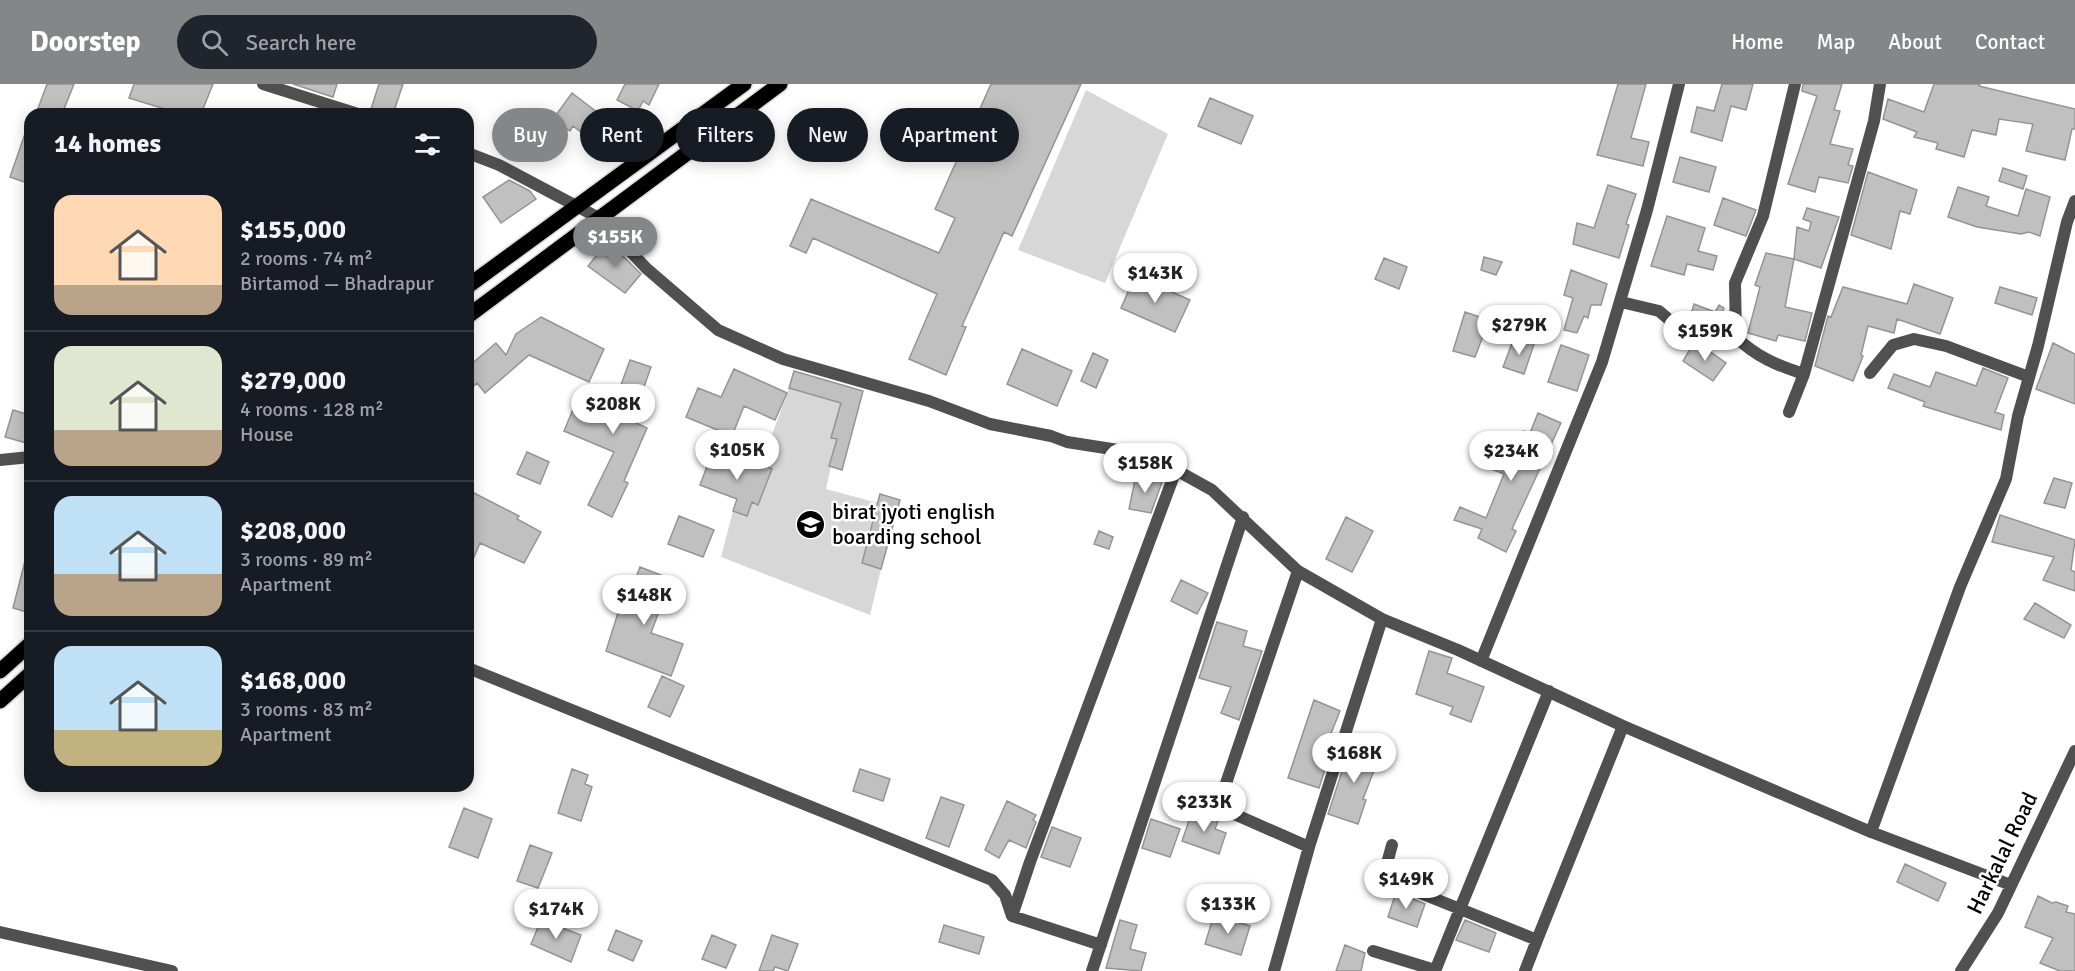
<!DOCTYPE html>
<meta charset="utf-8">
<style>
:root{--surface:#171b24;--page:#20242c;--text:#f1f3f6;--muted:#9ea1a6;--line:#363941;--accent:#858687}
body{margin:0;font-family:Signika,sans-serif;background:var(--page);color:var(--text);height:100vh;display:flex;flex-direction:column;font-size:22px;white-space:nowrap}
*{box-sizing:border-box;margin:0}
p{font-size:20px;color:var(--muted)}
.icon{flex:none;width:33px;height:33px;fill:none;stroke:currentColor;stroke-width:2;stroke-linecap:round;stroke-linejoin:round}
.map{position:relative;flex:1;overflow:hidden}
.details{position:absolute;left:24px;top:24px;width:450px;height:684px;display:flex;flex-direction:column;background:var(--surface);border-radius:18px;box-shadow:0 3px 15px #0003}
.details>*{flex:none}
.banner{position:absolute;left:492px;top:24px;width:570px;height:54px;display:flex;gap:12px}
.price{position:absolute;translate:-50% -51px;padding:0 14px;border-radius:21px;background:#fff;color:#222;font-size:20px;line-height:39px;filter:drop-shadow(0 2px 3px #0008)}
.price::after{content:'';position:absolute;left:50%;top:36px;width:18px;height:14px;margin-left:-9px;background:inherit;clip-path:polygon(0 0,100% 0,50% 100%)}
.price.on{background:var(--accent);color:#fff}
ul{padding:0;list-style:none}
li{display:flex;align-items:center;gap:18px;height:150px;padding:0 30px}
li+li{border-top:2px solid var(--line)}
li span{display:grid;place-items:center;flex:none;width:168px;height:120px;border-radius:18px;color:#555}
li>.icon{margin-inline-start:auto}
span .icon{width:72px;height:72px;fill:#fffc;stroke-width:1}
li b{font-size:26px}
h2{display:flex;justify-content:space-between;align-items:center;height:72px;padding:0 30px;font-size:26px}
.tag{padding:0 21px;border-radius:27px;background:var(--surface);box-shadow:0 3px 15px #0003;font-size:21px;line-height:54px}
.tag.on{background:var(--accent);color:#fff}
header{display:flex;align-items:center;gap:36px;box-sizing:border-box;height:84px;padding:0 30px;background:var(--accent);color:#fff}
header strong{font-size:28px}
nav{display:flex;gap:33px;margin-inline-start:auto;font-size:21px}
.search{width:420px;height:54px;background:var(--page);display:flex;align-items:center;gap:15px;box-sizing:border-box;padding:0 21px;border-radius:33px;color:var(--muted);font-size:22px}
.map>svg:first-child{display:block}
.green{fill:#d7d7d7}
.building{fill:#c0c0c0;stroke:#949494;stroke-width:1.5}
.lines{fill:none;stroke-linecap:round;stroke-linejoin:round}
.primary-casing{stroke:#dbdbdb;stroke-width:18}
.street{stroke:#505050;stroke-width:12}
.primary{stroke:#000;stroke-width:15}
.labels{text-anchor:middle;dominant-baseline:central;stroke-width:5;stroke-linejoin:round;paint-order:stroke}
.poi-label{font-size:22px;fill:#000;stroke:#fff;text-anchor:start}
.street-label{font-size:22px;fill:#000;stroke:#fff}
</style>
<header>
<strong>Doorstep</strong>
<div class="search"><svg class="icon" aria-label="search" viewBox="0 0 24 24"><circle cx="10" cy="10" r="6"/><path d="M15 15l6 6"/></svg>Search here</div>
<nav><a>Home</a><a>Map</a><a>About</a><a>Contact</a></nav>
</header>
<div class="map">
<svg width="2075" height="887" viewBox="0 0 2075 887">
<rect width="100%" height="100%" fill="#fff"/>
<path class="green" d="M1086,6l82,44 -63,149 -87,-33z
M789,304l52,15 -10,34 6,2 -11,50 52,14 -16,60 19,6 -11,46 -149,-58 12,-46 14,5 5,-14 6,2 14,-35 -11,-4z"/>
<path class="building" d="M47,0h27l-12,30h-26z
M134,0h79l-12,30h-20l-52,-16z
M293,0h44l-4,13z
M379,0h24l-10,30 -22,-5z
M625,0h34l-10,21 -6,-4 -5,10 -21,-11z
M991,0h90l-69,152 -8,-4 -42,94 4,1 -20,48 -37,-16 28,-65 -124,-56 -7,15 -16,-7 21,-47 128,54 16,-35 -20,-9z
M1618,0h28l-15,54 18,4 -6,24 -46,-11z
M1722,0h31l-7,26 -15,-4 -9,35 -31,-9 6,-25 17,4z
M1803,0h39l-8,26 6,1 -10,33 23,5 -5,16 5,1 -5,17 -29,-6 -4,15 -27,-8 29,-88 -15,-5z
M1934,0h46l-1,2 96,23v20h-3l-7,31 -39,-9 7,-27 -34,-5 -3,16 -24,-5 -8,27 -28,-8 2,-6 -24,-6 3,-5 -34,-13 5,-20 36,13z
M572,9l50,38 -17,20 -32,-25 -3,5 -17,-12z
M1210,14l43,18 -12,28 -43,-18z
M28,41l2,1v58l-20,-7z
M1680,73l36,10 -7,25 -36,-10z
M2003,84l24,8 -4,13 -24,-8z
M1868,88l49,18 -7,24 -10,-3 -9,38 -40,-14z
M509,96l21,11 6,8 -35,24 -18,-26z
M1608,101l28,9 -10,30 3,1 -10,33 -46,-14 4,-21 17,5z
M1958,103l31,10 -3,9 32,10 8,-27 24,8 -10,39 -11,-4 -8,2 -44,-7 -29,-10z
M1723,114l33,12 -10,26 -32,-11z
M1807,124l32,9 -18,51 -27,-9 3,-32 12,4 2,-9 -8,-3z
M1667,132l38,12 -7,23 19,5 -4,14 -26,-6 -3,11 -33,-9z
M608,157l33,33 -16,19 -37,-27z
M1766,169l28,6 -9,48 27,6 -7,28 -27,-6 -2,6 -28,-8 12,-46 -5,-2z
M1484,173l18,5 -6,13 -15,-5z
M1384,174l23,9 -8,22 -24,-10z
M1571,186l36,14 -6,21h-10l-3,13 -4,-2 -7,17 -13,-3 9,-32 -9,-3z
M1135,192l55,24 -15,32 -54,-24z
M1914,200l39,14 -13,36 -43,-15 -3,14 -26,-7 -7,29 2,1 -10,25 -38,-15 13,-50 3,1 12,-30 64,17z
M2000,203l37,11 -5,17 -37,-12z
M1694,220l21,8 4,-7 5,3 -10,26 -26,-9z
M1465,228l29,10 -6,16 -5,-2 -8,21 -22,-6z
M541,233l63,32 -15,33 -60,-27 -44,38 -8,-10 -9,8v-24l28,-24 10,12 10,-21z
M1514,254l20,6 -10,30 -21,-7z
M2053,259l22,11v50l-39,-15z
M1561,261l28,10 -12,36 -29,-9z
M1692,262l17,5 17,12 -13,18 -30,-20z
M1022,265l50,22 -15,35 -50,-22z
M1093,269l15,7 -12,28 -15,-7z
M630,276l21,7 -19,54 15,7 -23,53 4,2 -16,34 -24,-12 26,-53 -50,-21 15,-36 33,15z
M1983,284l25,10 -13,34 9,3 -3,15 -78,-24 2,-4 -37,-14 6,-14 36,13 6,-15 40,14z
M734,285l53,24 -12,27 -31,-14 -12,30 -46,-19 12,-29 23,9z
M794,287l69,20 -21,79 -13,-4 8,-27 -6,-1 10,-35 -52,-15z
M13,326l17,5v29l-25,-7z
M1538,329l23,10 -49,106 4,2 -10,21 -28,-14 4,-9 -28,-9 6,-13 26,11 18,-44 -28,-11 9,-22 30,12 9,-22 6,2z
M527,368l22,10 -9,22 -23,-10z
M712,369l38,14 2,-6 20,8 -14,36 -6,-3 -5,14 -14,-5 4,-12 -37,-14z
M1136,391l26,7 -11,31 -22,-4z
M2054,394l18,5 -7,25 -21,-5z
M468,406l51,26 -2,3 24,13 -17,31 -44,-20 -12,28z
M880,410l20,6 -19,69 -19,-6z
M2000,431l75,25 -4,30 4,2v19l-32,-11 11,-23 -62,-15z
M679,432l35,14 -11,27 -35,-13z
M1346,433l27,14 -21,41 -26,-13z
M1099,447l14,6 -4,12 -15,-5z
M25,477h5v52l-17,-5z
M640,483l31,12 -20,54 32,11 -12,32 -65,-25 16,-51 5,2z
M1181,496l27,13 -11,21 -26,-13z
M2035,519l36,22 -7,13 -40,-19z
M1217,538l30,9 -4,15 19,5 -23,69 -18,-7 10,-26 -32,-9z
M1429,567l23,7 -5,15 37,14 -13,35 -21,-8 3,-7 -37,-13z
M662,592l22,10 -14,31 -22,-10z
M1314,616l26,11 -10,25 5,2 -16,50 -31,-10z
M1351,660l29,11 -17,44 3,1 -8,24 -30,-10z
M572,685l16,6 -3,9 7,3 -11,34 -23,-8z
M860,685l30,10 -7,22 -30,-10z
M941,713l23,8 -15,42 -23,-9z
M1007,717l29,14 -3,5 3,2 -10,26 -17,-8 -10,18 -14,-8z
M464,724l28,11 -14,39 -29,-11z
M1192,728l26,9 -3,8 11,4 -7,21 -37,-13z
M1151,735l29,10 -10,28 -28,-9z
M1052,743l29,11 -11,29 -29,-10z
M530,761l22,8 -14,35 -21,-7z
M1905,780l41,19 -8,18 -41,-19z
M1396,808l29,12 -8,23 -29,-10z
M2038,812l14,7 4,-1 12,4 -2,6 9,2v57h-15l-20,-8 13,-25 -28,-11z
M1214,831l36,11 -9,29 -36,-11z
M541,836l40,15 -10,27 -40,-18z
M1120,836l17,5 -7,24 16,4 -5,18 -35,-3z
M1465,836l31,13 -7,19 -33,-12z
M944,841l40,12 -5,17 -40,-12z
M616,846l26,11 -9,20 -25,-11z
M712,851l24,10 -10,23 -24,-9z
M772,851l26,9 -10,27 -13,-4 -2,4h-14z
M1345,861l20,8 -4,18h-25z"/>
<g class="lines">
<defs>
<path id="primary" d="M468,202l276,-202
M468,232l312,-232
M0,587l30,-27
M0,617l30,-27"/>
</defs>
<use href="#primary" class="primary-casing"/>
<path class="street" d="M263,0l95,30
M1795,0l-32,132 -28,67 1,54c19,19 42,29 68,37
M468,69l31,12 100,53 47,50 72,62 65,29 146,42 61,23 61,12 16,6 51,8 58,20 36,20 86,81 84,48 76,31 165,76 248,106 140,53
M1621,218l38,9 28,24 22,8 30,-3
M1870,289l23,-28 21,-6 32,7 83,31
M1789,328l15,-38 70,-253 6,-37
M0,376l30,-3
M1481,577l121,-299 45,-152 32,-126
M468,584l524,212 13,15 7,21 18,-54 146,-392
M1191,711l118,52 73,-228
M1218,723l80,-236
M1871,748l89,-245 46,-108 12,-63 20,-70 29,-124 8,-21
M1392,761l-9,33 77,31 89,-218
M1012,832l89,29
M0,848l172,39
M1537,856l86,-214
M1373,867l62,19
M1092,887l151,-454
M1274,887l35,-124
M1435,887l25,-62 77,31 -12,31
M1961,887l37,-58 77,-162"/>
<use href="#primary" class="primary"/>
</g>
<defs>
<symbol id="school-disc" viewBox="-11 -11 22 22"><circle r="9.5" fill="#000" stroke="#fff"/><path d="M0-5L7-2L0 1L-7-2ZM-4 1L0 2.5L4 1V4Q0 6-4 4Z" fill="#fff"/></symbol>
</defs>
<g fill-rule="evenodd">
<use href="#school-disc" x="794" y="424" width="33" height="33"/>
</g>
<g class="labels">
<g class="poi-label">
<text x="832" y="427">birat jyoti english<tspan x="832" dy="25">boarding school</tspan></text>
</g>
<g class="street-label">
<text transform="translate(2002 769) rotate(-64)">Harkalal Road</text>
</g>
</g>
</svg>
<b class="price on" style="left:615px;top:184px">$155K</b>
<b class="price" style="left:1155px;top:220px">$143K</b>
<b class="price" style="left:1519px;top:272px">$279K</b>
<b class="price" style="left:1705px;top:278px">$159K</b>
<b class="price" style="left:613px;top:351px">$208K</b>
<b class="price" style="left:737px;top:397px">$105K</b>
<b class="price" style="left:1511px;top:398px">$234K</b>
<b class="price" style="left:1145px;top:410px">$158K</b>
<b class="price" style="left:644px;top:542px">$148K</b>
<b class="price" style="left:1354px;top:700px">$168K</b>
<b class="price" style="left:1204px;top:749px">$233K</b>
<b class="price" style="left:1406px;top:826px">$149K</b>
<b class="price" style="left:1228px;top:851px">$133K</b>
<b class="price" style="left:556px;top:856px">$174K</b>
<div class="banner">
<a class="tag on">Buy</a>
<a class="tag">Rent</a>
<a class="tag">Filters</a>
<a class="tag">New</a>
<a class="tag">Apartment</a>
</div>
<section class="details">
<h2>14 homes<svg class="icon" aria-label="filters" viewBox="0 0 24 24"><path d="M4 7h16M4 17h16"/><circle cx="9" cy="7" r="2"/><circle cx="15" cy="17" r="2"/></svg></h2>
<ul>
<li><span style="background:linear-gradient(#ffd9b3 75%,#b9a48a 0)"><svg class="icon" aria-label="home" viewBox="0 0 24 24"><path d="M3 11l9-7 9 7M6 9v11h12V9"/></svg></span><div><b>$155,000</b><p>2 rooms · 74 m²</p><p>Birtamod — Bhadrapur</p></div></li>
<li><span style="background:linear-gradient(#dfe7d0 70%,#b9a48a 0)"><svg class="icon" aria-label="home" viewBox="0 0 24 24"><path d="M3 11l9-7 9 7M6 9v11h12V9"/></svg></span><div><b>$279,000</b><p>4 rooms · 128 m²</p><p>House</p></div></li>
<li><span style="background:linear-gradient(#bfe0f5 65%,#b9a48a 0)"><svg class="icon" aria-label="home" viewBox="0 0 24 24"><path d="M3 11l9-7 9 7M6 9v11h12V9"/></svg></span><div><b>$208,000</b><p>3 rooms · 89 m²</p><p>Apartment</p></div></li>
<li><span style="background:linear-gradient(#bfe0f5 70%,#c2b280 0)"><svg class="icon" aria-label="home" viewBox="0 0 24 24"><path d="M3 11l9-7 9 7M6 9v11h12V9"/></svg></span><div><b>$168,000</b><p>3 rooms · 83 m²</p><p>Apartment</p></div></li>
</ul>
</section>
</div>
